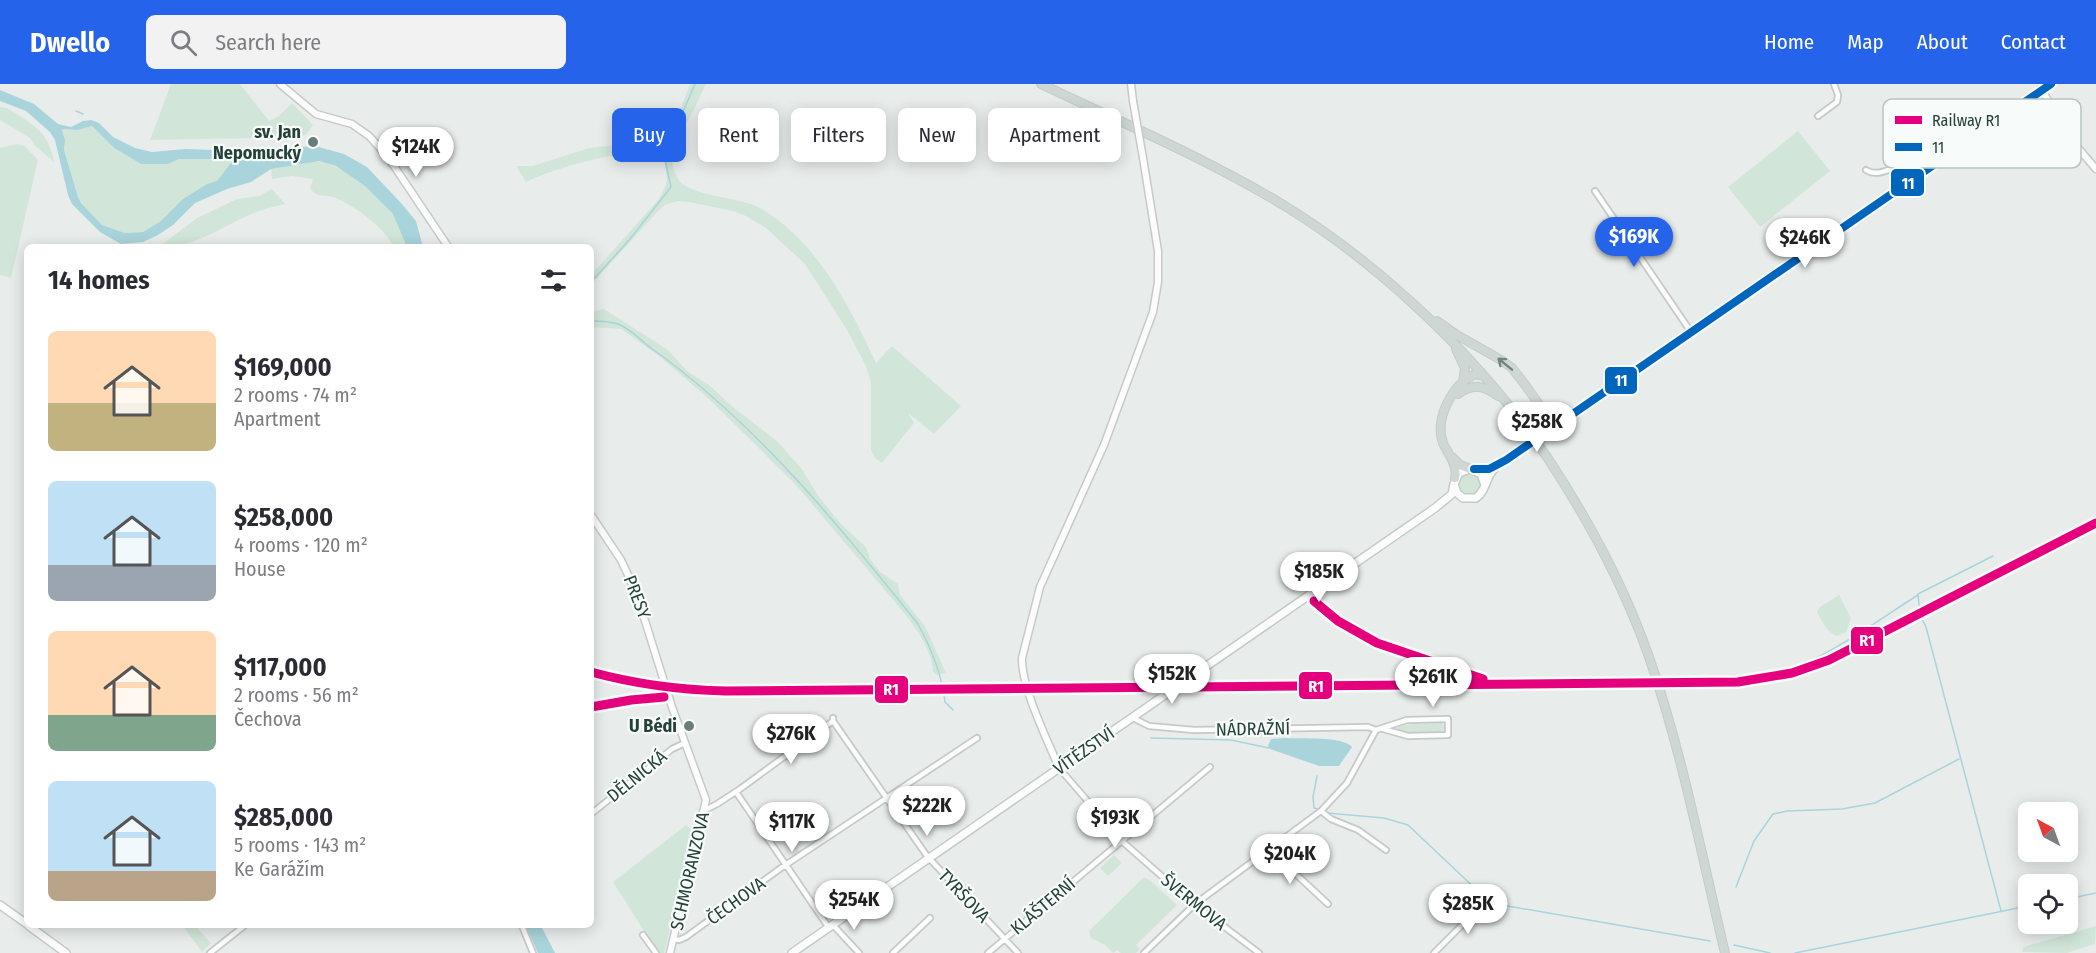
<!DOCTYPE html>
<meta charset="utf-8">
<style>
:root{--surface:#fff;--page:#f2f2f3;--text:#2b2b33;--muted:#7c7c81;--accent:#2563eb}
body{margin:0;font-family:"Fira Sans Condensed",sans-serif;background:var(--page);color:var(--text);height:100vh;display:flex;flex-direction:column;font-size:22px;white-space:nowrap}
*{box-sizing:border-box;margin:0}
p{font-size:20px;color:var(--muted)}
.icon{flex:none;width:33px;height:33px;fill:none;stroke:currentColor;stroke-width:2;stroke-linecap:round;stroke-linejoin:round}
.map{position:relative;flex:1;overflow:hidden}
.panel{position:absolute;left:24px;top:160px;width:570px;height:684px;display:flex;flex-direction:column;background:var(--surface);border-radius:9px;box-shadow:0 3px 15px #0003}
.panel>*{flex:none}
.top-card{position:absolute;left:612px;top:24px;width:570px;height:54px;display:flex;gap:12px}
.needle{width:39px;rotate:319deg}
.tools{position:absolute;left:2018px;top:718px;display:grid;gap:12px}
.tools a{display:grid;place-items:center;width:60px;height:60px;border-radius:9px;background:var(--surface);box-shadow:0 3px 15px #0003;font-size:30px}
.price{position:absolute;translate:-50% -51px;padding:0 14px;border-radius:21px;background:#fff;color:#222;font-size:20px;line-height:39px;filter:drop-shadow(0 2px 3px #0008)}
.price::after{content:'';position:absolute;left:50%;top:36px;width:18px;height:14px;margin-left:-9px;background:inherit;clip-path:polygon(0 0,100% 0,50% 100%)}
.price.current{background:var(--accent);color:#fff}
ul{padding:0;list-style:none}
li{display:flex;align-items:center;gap:18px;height:150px;padding:0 24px}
li span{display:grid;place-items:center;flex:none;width:168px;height:120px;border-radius:9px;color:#555}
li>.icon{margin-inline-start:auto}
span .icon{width:72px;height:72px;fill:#fffc;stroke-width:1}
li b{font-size:26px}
h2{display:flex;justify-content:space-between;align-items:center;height:72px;padding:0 24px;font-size:26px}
.tag{padding:0 21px;border-radius:9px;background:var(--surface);box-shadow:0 3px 15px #0003;font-size:21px;line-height:54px}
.tag.current{background:var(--accent);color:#fff}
header{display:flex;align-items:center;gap:36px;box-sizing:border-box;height:84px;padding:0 30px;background:var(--accent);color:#fff}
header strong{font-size:28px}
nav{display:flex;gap:33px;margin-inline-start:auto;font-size:21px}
.search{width:420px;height:54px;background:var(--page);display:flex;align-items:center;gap:15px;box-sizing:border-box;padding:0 21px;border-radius:9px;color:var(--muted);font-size:22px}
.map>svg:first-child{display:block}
.green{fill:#d1e6d8}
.water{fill:#a9d4db;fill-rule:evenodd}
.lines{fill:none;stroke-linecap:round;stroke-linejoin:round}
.stream{stroke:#a9d4db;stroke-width:1.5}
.minor-casing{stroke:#c5cac8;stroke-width:8}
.tertiary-casing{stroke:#c5cac8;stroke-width:9}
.secondary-casing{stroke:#c3cbc8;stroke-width:10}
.primary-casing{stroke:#c3ccc9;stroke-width:10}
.minor{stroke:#fcfcfc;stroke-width:4.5}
.tertiary{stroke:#fcfcfc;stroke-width:6}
.secondary{stroke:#fcfcfc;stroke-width:7}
.primary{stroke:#cfd7d5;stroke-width:8}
.tertiary-bridge-casing{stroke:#c5cac8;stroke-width:9;stroke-linecap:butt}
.primary-bridge-casing{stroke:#c3ccc9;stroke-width:10;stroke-linecap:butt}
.tertiary-bridge{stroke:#fcfcfc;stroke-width:6}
.primary-bridge{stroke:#cfd7d5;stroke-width:8}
.bus-1-casing{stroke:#f7fbf9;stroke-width:12}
.bus-1{stroke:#0065bd;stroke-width:8}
.rail-1-casing{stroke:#f7fbf9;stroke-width:14}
.rail-1{stroke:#e5007d;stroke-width:9}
.oneway{stroke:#718580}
.poi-dot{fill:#697e78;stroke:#f7fbf9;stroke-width:2}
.labels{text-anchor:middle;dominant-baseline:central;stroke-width:4.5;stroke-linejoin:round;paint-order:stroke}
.poi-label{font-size:18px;font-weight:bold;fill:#24423a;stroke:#f7fbf9;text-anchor:end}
.street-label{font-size:18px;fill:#24423a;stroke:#f7fbf9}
.key{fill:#f7fbf9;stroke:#b8c4c0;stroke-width:1.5}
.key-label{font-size:16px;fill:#24423a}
.line-badge{stroke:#f7fbf9;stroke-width:2}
.badge-label{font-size:16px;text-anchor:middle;font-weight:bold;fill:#fff}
</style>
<header>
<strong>Dwello</strong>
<div class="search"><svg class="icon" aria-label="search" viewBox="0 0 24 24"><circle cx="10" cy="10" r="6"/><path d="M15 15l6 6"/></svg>Search here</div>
<nav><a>Home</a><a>Map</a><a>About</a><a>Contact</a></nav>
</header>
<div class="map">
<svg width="2096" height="869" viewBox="0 0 2096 869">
<rect width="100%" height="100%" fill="#e8edeb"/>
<path class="green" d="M171,0h69l29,37 10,-5 13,-13 21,22 -6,9 -6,3 -151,3z
M690,0h16c-6,11 -10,23 -16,33 -12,22 -27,37 -11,63 10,16 61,17 81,28 58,34 89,97 116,155l16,-17 69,60 -27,28 -26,-21 6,10 -32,40 -7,-5 -4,-8v-68l-5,-16 -19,-36 -42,-66 -39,-36 -20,-12 -13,-5 -44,-9 -11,-1 -13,4 -7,6 -67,74v-10l67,-75c14,-21 9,-26 3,-49 -32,-3 -106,16 -135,31l-10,-16h17l56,-18 62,-7 11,-6 10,-11 7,-11z
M0,23l7,1c25,16 42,23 47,54l-21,-18 1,-1 -4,-5 -30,-18z
M92,42l22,22 27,16h27l11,-5h34l7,-4 15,1 -18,25 -10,3 -46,37 -18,11 -18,1 -23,-8 -21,-22 -3,-6 -14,-47 1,-10 -3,-9 1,-2 15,1z
M1798,47l32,40 -70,56 -32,-40z
M17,60l8,2 13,14 -27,118 -11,-3v-127z
M310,77c31,0 63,28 82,52 7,9 11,24 15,34h-13c-13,-22 -35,-38 -58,-49 -13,-5 -15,2 -26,-9l3,-10 -21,-3 -20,3 -1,-10z
M272,105l13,15c-13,3 -25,6 -36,11 -29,13 -56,33 -88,32l-1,-1 37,-28 40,-19 22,-3z
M604,225l64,41 19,21 22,14 24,22 44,34 24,27 18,29 21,26 26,24 4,12 10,13 18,12 2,11 25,31 21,47 -9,2 -4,-3c0,-20 -16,-42 -28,-58l-109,-129 -87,-86 -50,-43 -38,-27 -30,-2v-15z
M1459 400a11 11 0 1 1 22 0a11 11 0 1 1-22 0Z
M1839,511l12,23 -5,14 -9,4c-10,-4 -15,-14 -20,-24l3,-5z
M1438,639h3l3,4 -2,6 -33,2 -12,-4 1,-4 13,-3z
M686,741l8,7 -30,121h-6l-45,-71z
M1114,771l8,8 -14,13 -8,-8z
M1144,793l7,4 26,24 -41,40 4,4 -4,4h-15l-4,-3 -4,3 -8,-8 -14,-7 -2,-7z
M183,842h12l16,17 -9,9z
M2096,842l-1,18 -28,9 -45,-1 1,-5z"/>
<path class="water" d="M0,6l34,14 24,20 13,3 12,-6 8,-1 8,3 14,14 22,11 17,4 33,-3 59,2 71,-5 29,8 23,13 34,36 15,18 7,26h-16l-14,-33 -28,-28 -29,-20 -17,-5 -48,8 -20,13 -24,7 -32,14 -22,22 -15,10 -15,7 -22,2 -21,-12 -28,-28 -4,-9 -13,-55 -5,-8 -24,-21 -26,-10zM92,42l22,22 27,16h27l11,-5h34l7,-4 15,2 -18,24 -10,3 -24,15 -22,22 -18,11 -18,1 -23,-8 -21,-22 -3,-6 -14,-47 1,-10 -3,-9 1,-2 15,1z
M1285,654c15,1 58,-2 67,9l-13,19h-20l-49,-17 -2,-3 3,-7z
M526,842h15l14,27h-17z"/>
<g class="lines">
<path class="stream" d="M76,27l7,3
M591,198l39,-43 41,-52 -5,-22v-14l29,-67
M591,237c9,0 18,0 27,3 13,5 22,16 33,24 105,75 187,176 267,276 13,24 24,50 27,78l8,8
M1993,472l-75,38 2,21 6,12 75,284
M1699,596c25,-2 50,-2 74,-6 45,-9 105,-54 145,-79
M1151,654l80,2 38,8
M1317,725l-3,-1 -1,-11 4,-21
M1327,729l57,5 24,7 73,69 21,11 208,36
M1736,803l18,-46 19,-27 14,-3 55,-2 33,-6 84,-44
M2067,815l29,-6
M1734,861l36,8
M1795,869l233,-47"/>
<defs>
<path id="minor" d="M1818,32l19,-14 1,-7 -4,-11
M1866,86c18,12 39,-19 55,4
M1595,107l96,141
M833,634v3l94,135 91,97
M1133,634l16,8 45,4 174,-3 8,3
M1059,684l65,75 65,57 70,53
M736,708l93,136
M705,726l12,-6 23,-15 93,-68
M1321,727l10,8 27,11 28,20
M591,730l81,-65 13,-6
M1270,766l58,54
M833,841l26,28
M522,842l11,27
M643,851l13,18
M674,855l5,1 7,-3 95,-69 196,-130
M210,869l34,-27
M893,869l37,-35
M988,869l222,-186
M1144,869l51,-49 126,-93 26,-28 29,-53 31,-10 41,-1v16l-40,1 -25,-7
M1434,869l51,-51"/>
<path id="tertiary" d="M280,0l36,30 36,10 17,12 19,21 61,91
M1131,0l2,17
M2042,6l25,45 29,34
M591,431l30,45 15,32 36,115 34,93 -36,153
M1059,684c-11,-27 -38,-81 -37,-110l18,-71 64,-142 49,-133 5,-30v-31l-15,-93"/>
<path id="secondary" d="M1474,385h15l17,-9 545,-376
M1485,401l-4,-11 -11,-5 -11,4 -5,11 3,9 6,5h13c11,-8 9,-20 18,-29
M0,821l27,19
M29,842l37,27
M792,869l643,-445 17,-14 2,-10"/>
<path id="primary" d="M1041,0c82,39 166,75 244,122 88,54 174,134 237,216
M1437,237l20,14 44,25 11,8 14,18 28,40
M1456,265l9,19 -2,14
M1458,310c15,-11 25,-9 40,2
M1547,373c41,62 76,127 101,197 34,97 53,199 77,299
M1453,374l7,7 10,4
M1455,394c3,-13 -7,-24 -12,-35 -9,-25 10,-59 32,-69l9,2"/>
</defs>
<use href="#minor" class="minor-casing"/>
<use href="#tertiary" class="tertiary-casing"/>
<use href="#secondary" class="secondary-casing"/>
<use href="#primary" class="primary-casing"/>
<use href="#minor" class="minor"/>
<use href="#tertiary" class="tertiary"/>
<use href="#secondary" class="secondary"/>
<use href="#primary" class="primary"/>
<defs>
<path id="tertiary-bridge" d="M1133,17l10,57"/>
<path id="primary-bridge" d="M1522,338l25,35"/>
</defs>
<use href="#tertiary-bridge" class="tertiary-bridge-casing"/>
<use href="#primary-bridge" class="primary-bridge-casing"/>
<use href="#tertiary-bridge" class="tertiary-bridge"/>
<use href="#primary-bridge" class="primary-bridge"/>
<defs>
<path id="bus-1" d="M1474,385h15l17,-9 545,-376"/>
</defs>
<use href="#bus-1" class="bus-1-casing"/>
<use href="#bus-1" class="bus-1"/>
<defs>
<path id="rail-1" d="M1314,517l24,20 39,22 106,36
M591,588c44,12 89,18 135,19l1012,-9 54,-9 37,-13 267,-137
M591,623l40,-7 33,-3"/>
</defs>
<use href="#rail-1" class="rail-1-casing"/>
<use href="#rail-1" class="rail-1"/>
</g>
<defs><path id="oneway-shaft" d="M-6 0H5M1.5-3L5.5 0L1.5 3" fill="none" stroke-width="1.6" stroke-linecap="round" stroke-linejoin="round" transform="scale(1.5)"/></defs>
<use class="oneway" href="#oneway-shaft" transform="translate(1505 280) rotate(-141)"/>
<g class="poi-dot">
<circle cx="313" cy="58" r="6"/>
<circle cx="689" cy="642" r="6"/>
</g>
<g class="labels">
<g class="poi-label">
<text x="301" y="48">sv. Jan<tspan x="301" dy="21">Nepomucký</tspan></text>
<text x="677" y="642">U Bédi</text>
</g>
<g class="street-label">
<text transform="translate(637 513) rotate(69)">PRESY</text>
<text transform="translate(1253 645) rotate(-1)">NÁDRAŽNÍ</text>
<text transform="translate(1084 667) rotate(-35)">VÍTĚZSTVÍ</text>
<text transform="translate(637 692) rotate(-39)">DĚLNICKÁ</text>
<text transform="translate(690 787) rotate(-77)">SCHMORANZOVA</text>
<text transform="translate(964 812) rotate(47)">TYRŠOVA</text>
<text transform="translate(736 817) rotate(-36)">ČECHOVA</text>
<text transform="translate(1194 818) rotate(39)">ŠVERMOVA</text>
<text transform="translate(1043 822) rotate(-40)">KLÁŠTERNÍ</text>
</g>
</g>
<rect x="1883" y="15" width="198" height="69" rx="9" class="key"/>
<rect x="1895" y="32" width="27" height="8" fill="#e5007d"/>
<rect x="1895" y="59" width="27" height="8" fill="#0065bd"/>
<g class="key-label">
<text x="1932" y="42">Railway R1</text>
<text x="1932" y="69">11</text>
</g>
<g class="line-badge">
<rect x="1890" y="84" width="35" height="29" rx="6" fill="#0065bd"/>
<rect x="1604" y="282" width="34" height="29" rx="6" fill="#0065bd"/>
<rect x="1850" y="542" width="34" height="29" rx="6" fill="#e5007d"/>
<rect x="1298" y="587" width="35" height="29" rx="6" fill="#e5007d"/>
<rect x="874" y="591" width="35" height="29" rx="6" fill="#e5007d"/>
</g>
<g class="badge-label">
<text x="1908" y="105">11</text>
<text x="1621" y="302">11</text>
<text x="1867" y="562">R1</text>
<text x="1316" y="608">R1</text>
<text x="891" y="611">R1</text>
</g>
</svg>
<div class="tools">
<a><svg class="needle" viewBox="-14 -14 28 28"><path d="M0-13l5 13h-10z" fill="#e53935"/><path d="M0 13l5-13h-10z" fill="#7c7c81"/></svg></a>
<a><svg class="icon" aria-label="locate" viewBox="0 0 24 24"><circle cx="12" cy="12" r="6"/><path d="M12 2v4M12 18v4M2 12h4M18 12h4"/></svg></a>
</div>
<b class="price" style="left:416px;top:94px">$124K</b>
<b class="price current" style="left:1634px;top:184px">$169K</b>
<b class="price" style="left:1805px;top:185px">$246K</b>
<b class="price" style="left:1537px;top:369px">$258K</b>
<b class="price" style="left:1319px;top:519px">$185K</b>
<b class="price" style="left:1172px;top:621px">$152K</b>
<b class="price" style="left:1433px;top:624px">$261K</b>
<b class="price" style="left:791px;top:681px">$276K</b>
<b class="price" style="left:927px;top:753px">$222K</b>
<b class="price" style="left:1115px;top:765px">$193K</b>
<b class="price" style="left:792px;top:769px">$117K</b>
<b class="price" style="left:1290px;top:801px">$204K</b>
<b class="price" style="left:854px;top:847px">$254K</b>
<b class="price" style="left:1468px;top:851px">$285K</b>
<div class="top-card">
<a class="tag current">Buy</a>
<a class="tag">Rent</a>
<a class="tag">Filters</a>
<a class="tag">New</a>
<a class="tag">Apartment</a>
</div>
<section class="panel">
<h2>14 homes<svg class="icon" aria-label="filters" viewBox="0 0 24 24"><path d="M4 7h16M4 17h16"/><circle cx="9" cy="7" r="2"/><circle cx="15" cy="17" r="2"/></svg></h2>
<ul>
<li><span style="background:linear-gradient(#ffd9b3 60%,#c2b280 0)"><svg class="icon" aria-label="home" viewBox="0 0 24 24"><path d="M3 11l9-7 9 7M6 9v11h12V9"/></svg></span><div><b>$169,000</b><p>2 rooms · 74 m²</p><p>Apartment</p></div></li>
<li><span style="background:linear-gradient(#bfe0f5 70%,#9aa5b1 0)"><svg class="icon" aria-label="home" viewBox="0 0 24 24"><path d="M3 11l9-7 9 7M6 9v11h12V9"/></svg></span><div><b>$258,000</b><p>4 rooms · 120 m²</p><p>House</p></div></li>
<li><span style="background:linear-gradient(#ffd9b3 70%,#7fa58c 0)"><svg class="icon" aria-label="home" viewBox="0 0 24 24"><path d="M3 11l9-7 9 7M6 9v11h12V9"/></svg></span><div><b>$117,000</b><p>2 rooms · 56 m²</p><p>Čechova</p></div></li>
<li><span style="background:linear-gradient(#bfe0f5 75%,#b9a48a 0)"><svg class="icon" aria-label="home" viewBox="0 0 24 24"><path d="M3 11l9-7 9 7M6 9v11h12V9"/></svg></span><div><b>$285,000</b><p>5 rooms · 143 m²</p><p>Ke Garážím</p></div></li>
</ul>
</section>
</div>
